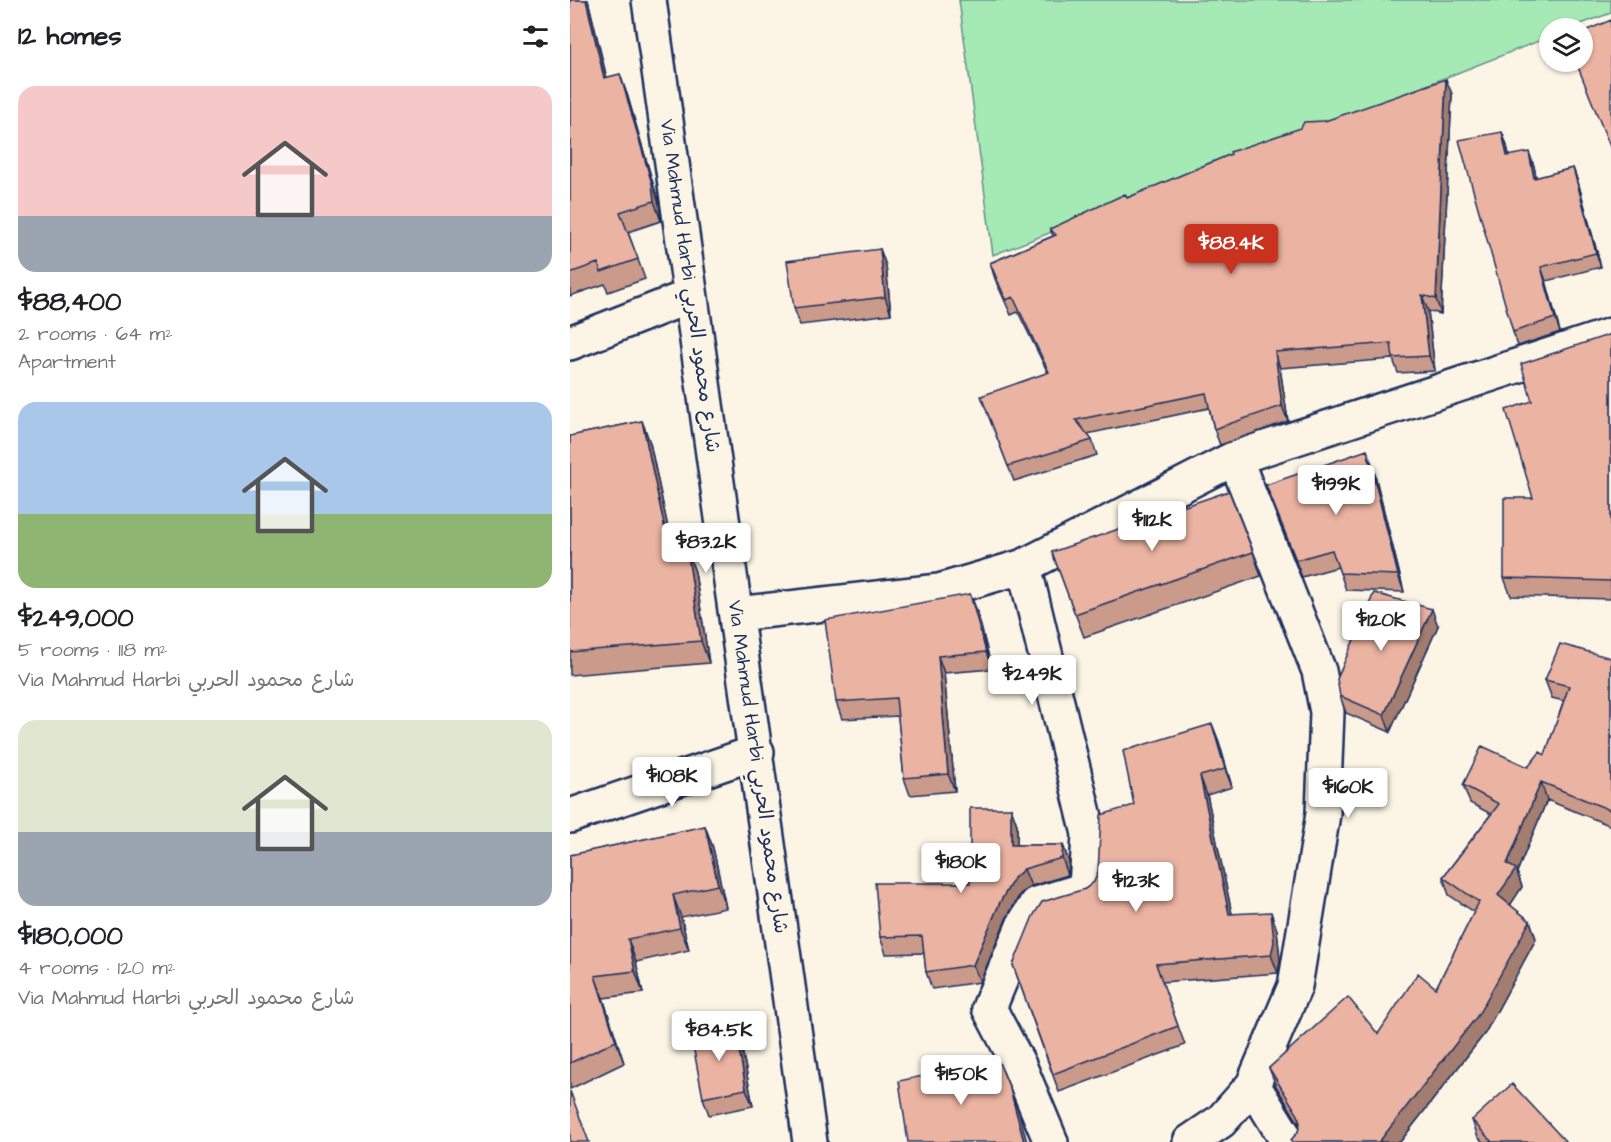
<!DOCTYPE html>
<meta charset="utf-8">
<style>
:root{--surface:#fff;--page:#f6f6f6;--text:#202124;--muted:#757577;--accent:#c8321e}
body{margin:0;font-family:"Architects Daughter","Playpen Sans Arabic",sans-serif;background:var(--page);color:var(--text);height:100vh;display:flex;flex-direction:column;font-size:22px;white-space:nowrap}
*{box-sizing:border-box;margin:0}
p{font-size:20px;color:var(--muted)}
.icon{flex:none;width:33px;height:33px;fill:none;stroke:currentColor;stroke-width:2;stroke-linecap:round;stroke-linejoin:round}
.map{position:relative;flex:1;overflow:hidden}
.drawer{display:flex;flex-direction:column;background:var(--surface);width:570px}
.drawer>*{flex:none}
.buttons{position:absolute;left:969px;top:18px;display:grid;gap:12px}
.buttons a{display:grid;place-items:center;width:54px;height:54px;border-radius:50%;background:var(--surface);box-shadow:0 2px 4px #0004;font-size:30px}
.price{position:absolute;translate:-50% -51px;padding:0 14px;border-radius:6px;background:#fff;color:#222;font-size:20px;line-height:39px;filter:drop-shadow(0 2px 3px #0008)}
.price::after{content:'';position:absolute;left:50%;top:36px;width:18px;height:14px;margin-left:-9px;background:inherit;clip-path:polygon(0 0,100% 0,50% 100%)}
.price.active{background:var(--accent);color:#fff}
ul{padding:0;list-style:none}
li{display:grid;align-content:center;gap:12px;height:318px;padding:0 18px}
li span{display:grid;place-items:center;height:186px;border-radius:18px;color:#555}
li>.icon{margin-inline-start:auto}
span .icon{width:108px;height:108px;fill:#fffc;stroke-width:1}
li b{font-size:26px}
h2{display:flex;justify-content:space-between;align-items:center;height:72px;padding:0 18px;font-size:26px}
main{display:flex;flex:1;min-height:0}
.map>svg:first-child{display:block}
.green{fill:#a5e9b4;stroke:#608c89;stroke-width:1.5}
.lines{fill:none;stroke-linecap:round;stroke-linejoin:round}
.minor-casing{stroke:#1b2f5e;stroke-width:38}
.minor{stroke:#fcf5e5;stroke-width:33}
.wall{fill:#ca9a8a;stroke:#1b2f5e;stroke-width:1.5}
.shaded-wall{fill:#a47d71;stroke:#1b2f5e;stroke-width:1.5}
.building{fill:#ebb3a1;stroke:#1b2f5e;stroke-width:1.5}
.labels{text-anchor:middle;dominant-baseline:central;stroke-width:6;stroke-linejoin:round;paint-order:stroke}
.street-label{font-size:20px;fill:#1b2f5e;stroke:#fcf5e5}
</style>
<main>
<section class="drawer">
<h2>12 homes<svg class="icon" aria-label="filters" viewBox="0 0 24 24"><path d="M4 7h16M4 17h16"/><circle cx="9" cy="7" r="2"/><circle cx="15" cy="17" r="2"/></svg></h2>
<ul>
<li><span style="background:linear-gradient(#f6c9c9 70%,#9aa5b1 0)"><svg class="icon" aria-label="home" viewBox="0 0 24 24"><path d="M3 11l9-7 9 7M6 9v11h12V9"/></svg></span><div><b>$88,400</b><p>2 rooms · 64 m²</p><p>Apartment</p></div></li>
<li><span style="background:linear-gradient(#a9c7e8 60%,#8fb573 0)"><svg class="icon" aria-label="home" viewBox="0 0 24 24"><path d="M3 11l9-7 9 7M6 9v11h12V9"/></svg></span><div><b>$249,000</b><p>5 rooms · 118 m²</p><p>Via Mahmud Harbi شارع محمود الحربي</p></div></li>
<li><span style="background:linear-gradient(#dfe7d0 60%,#9aa5b1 0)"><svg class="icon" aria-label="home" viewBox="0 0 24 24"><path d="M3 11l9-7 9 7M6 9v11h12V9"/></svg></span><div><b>$180,000</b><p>4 rooms · 120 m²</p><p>Via Mahmud Harbi شارع محمود الحربي</p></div></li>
</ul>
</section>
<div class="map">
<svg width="1041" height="1142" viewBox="0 0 1041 1142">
<rect width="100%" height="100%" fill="#fcf5e5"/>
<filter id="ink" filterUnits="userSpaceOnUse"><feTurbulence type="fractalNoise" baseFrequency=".0167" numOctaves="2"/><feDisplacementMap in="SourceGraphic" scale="12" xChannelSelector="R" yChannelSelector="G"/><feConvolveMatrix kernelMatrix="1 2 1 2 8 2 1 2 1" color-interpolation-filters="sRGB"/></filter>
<g filter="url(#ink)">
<path class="green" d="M389,0h652v13l-41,15h-20l-1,9 -556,218z"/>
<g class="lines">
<defs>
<path id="minor" d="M79,0l161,1142
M0,343l120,-47
M454,566l65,268 -3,55 -50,15 -13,22 -34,82 30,57 32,77
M167,614l202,-23 85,-25 211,-108 376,-123
M0,816l187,-64
M683,1085l35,57
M620,1142l31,-21 32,-36 42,-99 28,-172 4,-102 -8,-41 -84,-213"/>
</defs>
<use href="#minor" class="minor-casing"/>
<use href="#minor" class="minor"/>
</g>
<path class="wall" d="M0,0h18l19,78 20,16 32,110 2,17 -33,11 17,47 -37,13 -3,-8 -35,12z
M882,94l-11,220 -13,-3 7,60 -37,2 -5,-14 -113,9 8,53 -68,24 -6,-16 -5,-21 -122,26 5,6 5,15 -83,26 -27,-69 61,-39 -30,-61 -7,3 -16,-36 -5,-16 63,-27 -3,-7 77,-31 198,-77z
M932,132l5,14 2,10 25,10 2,12 37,-10 5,14 23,85 -55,14 14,51 -42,14 -5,-14z
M310,249l6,17 5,48 -91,11 -6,-17z
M1041,334v265l-100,-3 -7,-18 29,-80 -1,-97z
M72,421l8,22 23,109 14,-2 8,22 14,91 -139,12v-239z
M803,467l31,125 -58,-2 -8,-23 -36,10 -36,-92z
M482,552h201l8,24 -177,61z
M400,594l7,17 15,58 -48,4 11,118 -45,4 -6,-17 -6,-62 -56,3 -6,-17z
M868,626l-48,106 -44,-19 -6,-17z
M1041,658v168l-64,-26 -30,72 5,15 -12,18 20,16 6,18 -51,94 -85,109h-109v-2l7,-8 2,-7 -24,-39 -7,-18 109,-34 58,-46 38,-76 -25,-17 -6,-18 48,-63 -21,-11 -7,-18 65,-18 17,-12 19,-54 -12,-3 -7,-18z
M642,724l7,18 13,45 -25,8 25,119 45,16 3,30 -2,13 -116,9 23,63 -126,47 -46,-127 72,-76 9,-7 40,-77z
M441,808l6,17v20h46l6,17 -1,13 -37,11 -11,8 -14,25 -26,63 -48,7 -6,-17 -2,-19 -38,1 -6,-17 90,-54z
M135,826l8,22 13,60 -45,9 8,33 -53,12 7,31 -40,5 21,65 -54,26v-234z
M165,1027l6,17 12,62 -44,9 -6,-17z
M902,1120l94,22h-83l-5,-5z"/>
<path class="shaded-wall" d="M16,0h2l23,98 -7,-20z
M50,74l7,20 32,110 2,17 -7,-20z
M876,79l6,15 -11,220 -5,-15z
M932,132l5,14 5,24 -5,-14z
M959,152l5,14 5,26 -5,-14z
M1003,168l5,14 23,85 -5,-14z
M310,249l6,17 5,48 -6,-17z
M971,267l5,14 14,51 -5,-14z
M852,295l6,16 7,60 -6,-15z
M705,352l5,16 8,53 -6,-15z
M72,421l8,22 28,132 -8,-22z
M797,450l6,17 31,125 -6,-17z
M117,550l8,22 14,91 -8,-22z
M400,594l7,17 15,58 -6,-17z
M862,609l6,17 -48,106 -6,-17z
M368,656l6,17 11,118 -7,-17z
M642,724l7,18 13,45 -7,-18z
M630,776l7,19 29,138 -7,-19z
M971,782l6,18 -30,72 5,15 -17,26 -7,-18 9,-31z
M441,808l6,17v37l-6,-17z
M135,826l8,22 13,60 -8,-23z
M493,845l6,17 -1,13 -6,-17z
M454,869l7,17 -11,8 -14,25 -26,63 -7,-17 27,-63 14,-24z
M103,895l8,22 8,33 -9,-22z
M701,912l6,18 3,30 -2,13 -7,-18z
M960,921l6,18 -51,94 -85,109h-21z
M58,939l8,23 7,31 -8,-22z
M25,976l8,22 21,65 -8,-22z
M165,1027l6,17 12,62 -7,-17z
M440,1089l9,24 8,29h-3z"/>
<path class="building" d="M0,0h16l18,78 16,-4 32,110 2,17 -34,11 18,47 -37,13 -3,-9 -28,10z
M1041,20v129l-35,-87h6v-30z
M876,79l-10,220 -14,-4 7,61 -36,2 -2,-15 -116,9 7,54 -68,23 -8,-36 -130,27 16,20 -84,26 -27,-70 68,-24 -36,-75 -7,3 -16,-37 66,-28 -6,-6 75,-35 2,4 104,-44 -1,-2 71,-24 3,-6 21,-1z
M932,132l5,24 22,-4 5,26 39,-10 23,85 -55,14 14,51 -42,14 -54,-192z
M310,249l5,48 -91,11 -7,-47z
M1041,334v247l-107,-3v-80h29l-27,-88 26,-9 -11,-37z
M72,421l28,132 17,-3 14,91 -131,11v-216z
M797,450l31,125 -58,-2 -8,-23 -36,10 -30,-75z
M659,491l24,61 -178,62 -23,-62z
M804,593l58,16 -48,106 -44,-19 -3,-17z
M400,594l16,58 -48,4 10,118 -44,4 -8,-80 -60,4 -11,-82z
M990,644l51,14v150l-1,2 -69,-28 -34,82 9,5 -18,26 32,26 -52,94 -99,127h-87l-1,-2 7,-8 2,-9 -2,-8 -29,-47 79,-71 30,37 40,-61 18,15 43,-86 -36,-25 56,-73 -36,-19 19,-39 46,21 12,-15 5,3 24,-69 -24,-6z
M642,724l13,45 -25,7 29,138 42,-2 3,30 -3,13 -115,9 22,62 -125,48 -40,-109 20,-49 9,-14 43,-13 9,-7 4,-10 3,-57 33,-10 -11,-54z
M400,808h41v37h52l-1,13 -38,11 -10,9 -14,24 -27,63 -47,7 -4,-36 -42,1 -5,-54h95z
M135,826l13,59 -45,10 7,33 -52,11 7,32 -40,5 21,65 -46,22v-208z
M165,1027l11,62 -43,9 -12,-63z
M428,1060l12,29 14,53h-116l-9,-61z
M942,1084l54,58h-74l-20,-22z
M0,1091l19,51h-19z"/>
</g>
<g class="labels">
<g class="street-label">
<text transform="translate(120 286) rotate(82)">Via Mahmud Harbi شارع محمود الحربي</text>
<text transform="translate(188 767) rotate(82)">Via Mahmud Harbi شارع محمود الحربي</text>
</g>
</g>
</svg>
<div class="buttons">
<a><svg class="icon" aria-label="layers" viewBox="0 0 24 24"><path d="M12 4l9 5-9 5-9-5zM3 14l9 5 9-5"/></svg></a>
</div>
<b class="price active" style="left:661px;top:275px">$88.4K</b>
<b class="price" style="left:766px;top:516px">$199K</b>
<b class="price" style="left:582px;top:552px">$112K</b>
<b class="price" style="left:136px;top:574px">$83.2K</b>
<b class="price" style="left:811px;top:652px">$120K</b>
<b class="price" style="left:462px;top:706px">$249K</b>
<b class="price" style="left:102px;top:808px">$108K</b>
<b class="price" style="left:778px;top:819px">$160K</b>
<b class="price" style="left:391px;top:894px">$180K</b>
<b class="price" style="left:566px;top:913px">$123K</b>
<b class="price" style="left:149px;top:1062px">$84.5K</b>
<b class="price" style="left:391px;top:1106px">$150K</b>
</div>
</main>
